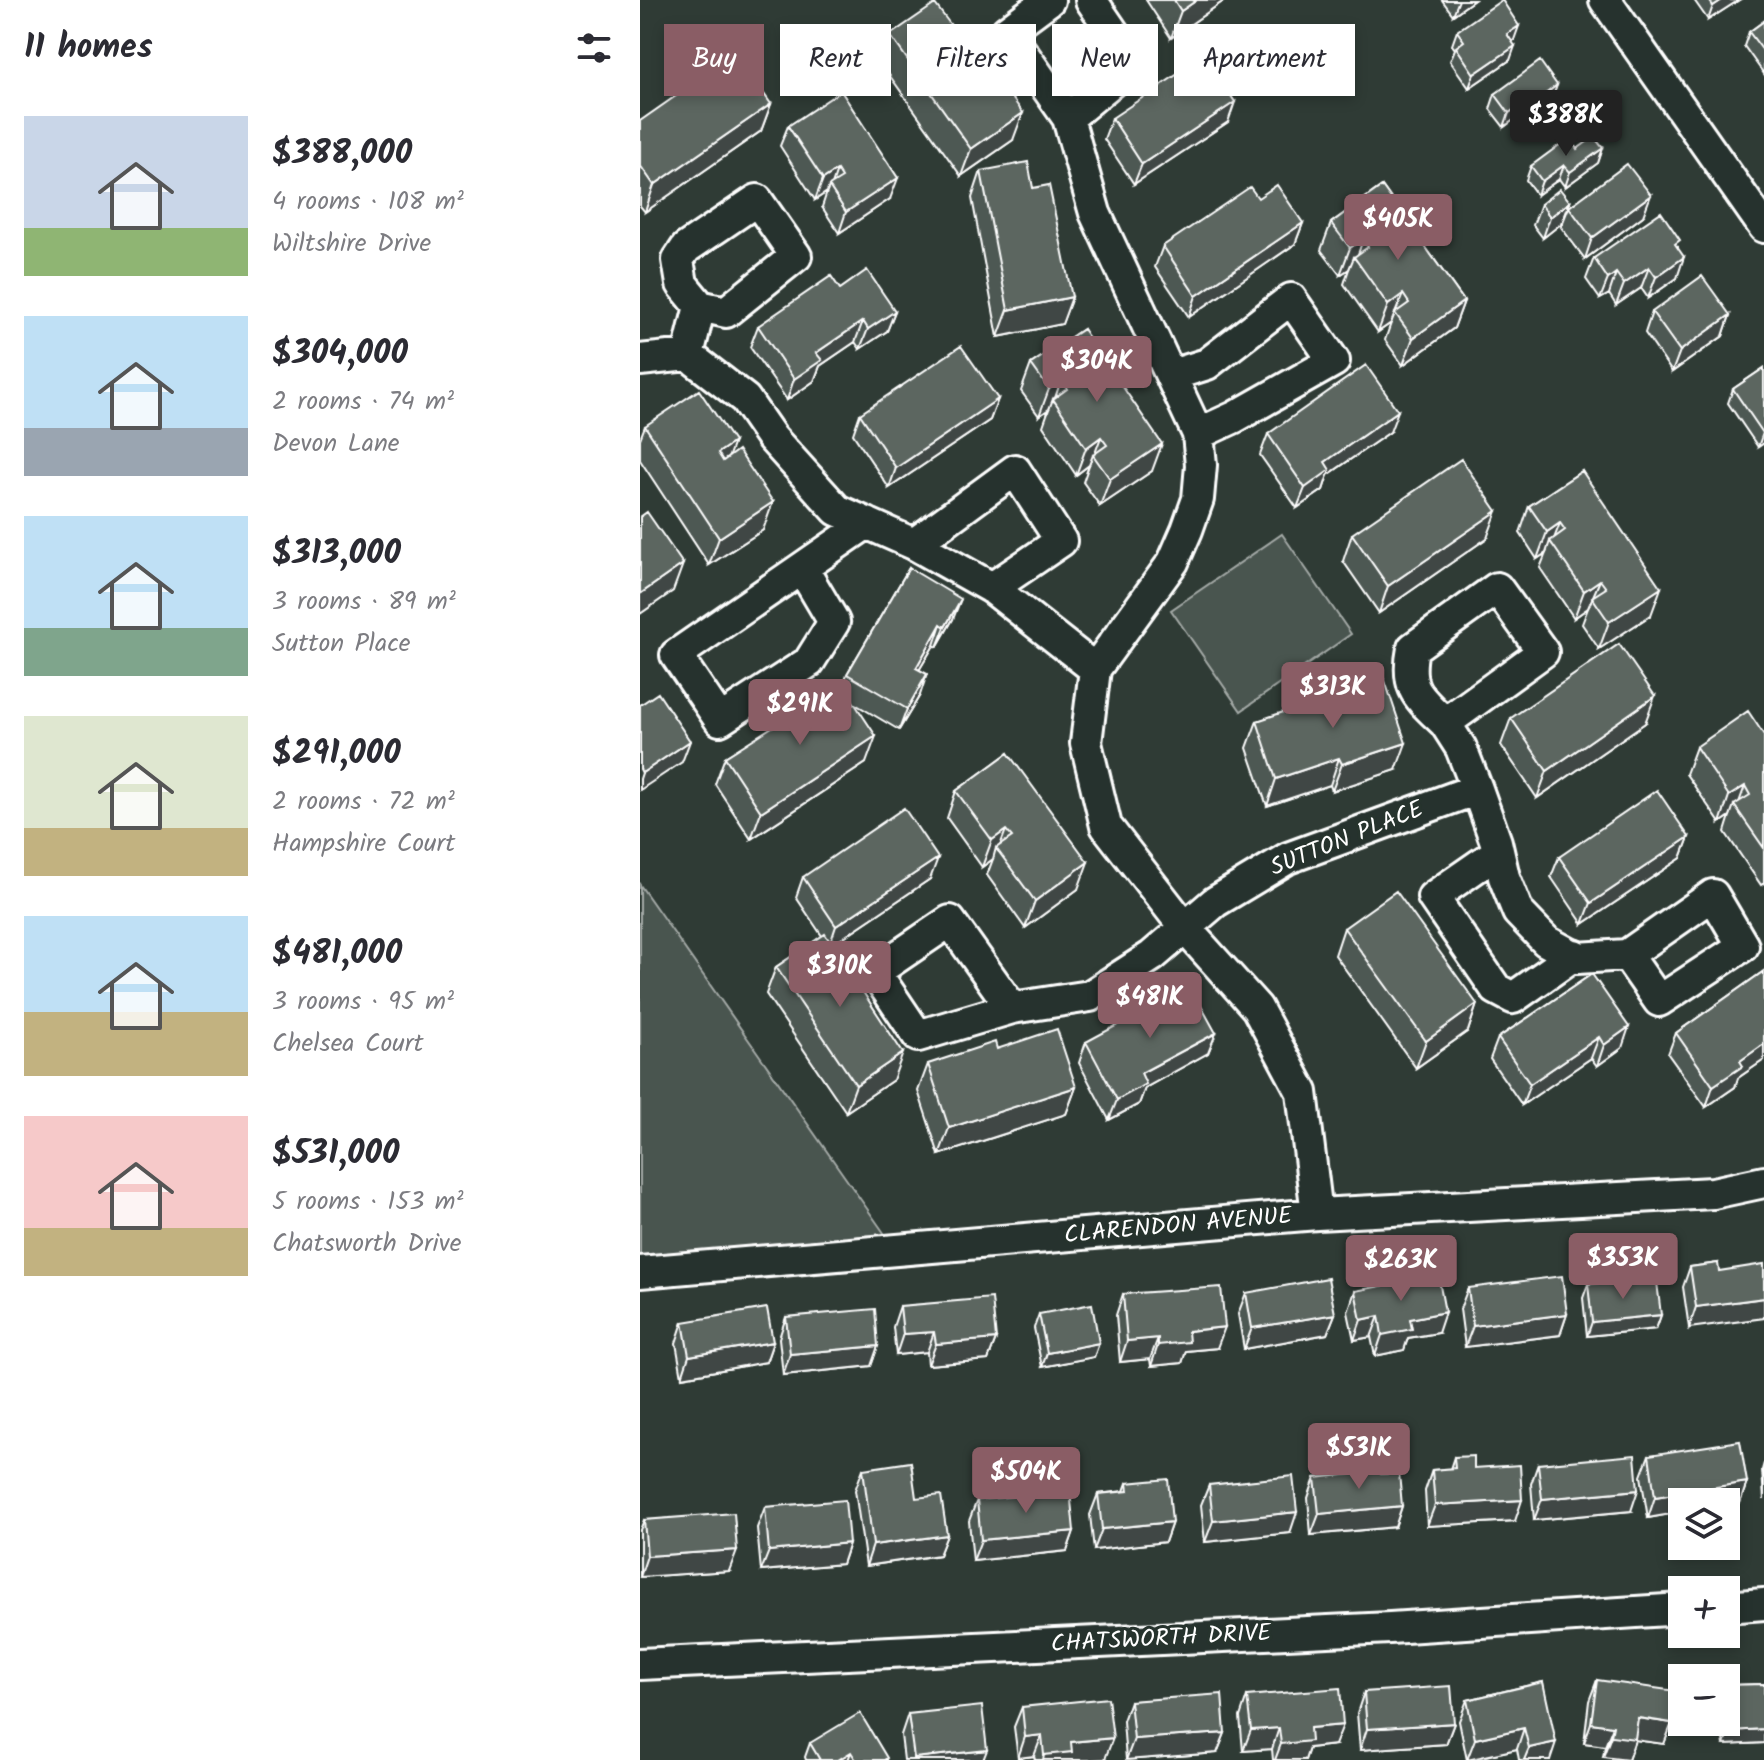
<!DOCTYPE html>
<meta charset="utf-8">
<style>
:root{--surface:#fff;--page:#f2f2f3;--text:#2b2b33;--muted:#7c7c81;--accent:#8a5d65}
body{margin:0;font-family:Kalam,sans-serif;background:var(--page);color:var(--text);height:100vh;display:flex;flex-direction:column;font-size:30px;white-space:nowrap}
*{box-sizing:border-box;margin:0}
p{font-size:26px;color:var(--muted)}
.icon{flex:none;width:44px;height:44px;fill:none;stroke:currentColor;stroke-width:2;stroke-linecap:round;stroke-linejoin:round}
.map{position:relative;flex:1;overflow:hidden}
.side{display:flex;flex-direction:column;background:var(--surface);width:640px}
.side>*{flex:none}
.hud{position:absolute;left:24px;top:24px;width:760px;height:72px;display:flex;gap:16px}
.buttons{position:absolute;left:1028px;top:1488px;display:grid;gap:16px}
.buttons a{display:grid;place-items:center;width:72px;height:72px;border-radius:0px;background:var(--surface);box-shadow:0 4px 12px #0003;font-size:40px}
.price{position:absolute;translate:-50% -68px;padding:0 18px;border-radius:8px;background:var(--accent);color:#fff;font-size:26px;line-height:52px;filter:drop-shadow(0 2px 4px #0008)}
.price::after{content:'';position:absolute;left:50%;top:48px;width:24px;height:18px;margin-left:-12px;background:inherit;clip-path:polygon(0 0,100% 0,50% 100%)}
.price.selected{background:#222;color:#fff}
ul{padding:0;list-style:none}
li{display:flex;align-items:center;gap:24px;height:200px;padding:0 24px}
li span{display:grid;place-items:center;flex:none;width:224px;height:160px;border-radius:0px;color:#555}
li>.icon{margin-inline-start:auto}
span .icon{width:96px;height:96px;fill:#fffc;stroke-width:1}
li b{font-size:34px}
h2{display:flex;justify-content:space-between;align-items:center;height:96px;padding:0 24px;font-size:34px}
.pill{padding:0 28px;border-radius:0px;background:var(--surface);box-shadow:0 4px 12px #0003;font-size:28px;line-height:72px}
.pill.selected{background:var(--accent);color:#fff}
main{display:flex;flex:1;min-height:0}
.map>svg:first-child{display:block}
.green{fill:#4a544f;stroke:#a4aaa7;stroke-width:2}
.lines{fill:none;stroke-linecap:round;stroke-linejoin:round}
.minor-casing{stroke:#fff;stroke-width:36}
.minor{stroke:#26332d;stroke-width:30}
.wall{fill:#4e5853;stroke:#fff;stroke-width:2}
.shaded-wall{fill:#404744;stroke:#fff;stroke-width:2}
.building{fill:#5b6661;stroke:#fff;stroke-width:2}
.labels{text-anchor:middle;dominant-baseline:central;stroke-width:6;stroke-linejoin:round;paint-order:stroke}
.street-label{font-size:24px;fill:#fff;stroke:#26332d}
</style>
<main>
<section class="side">
<h2>11 homes<svg class="icon" aria-label="filters" viewBox="0 0 24 24"><path d="M4 7h16M4 17h16"/><circle cx="9" cy="7" r="2"/><circle cx="15" cy="17" r="2"/></svg></h2>
<ul>
<li><span style="background:linear-gradient(#c9d6e8 70%,#8fb573 0)"><svg class="icon" aria-label="home" viewBox="0 0 24 24"><path d="M3 11l9-7 9 7M6 9v11h12V9"/></svg></span><div><b>$388,000</b><p>4 rooms · 108 m²</p><p>Wiltshire Drive</p></div></li>
<li><span style="background:linear-gradient(#bfe0f5 70%,#9aa5b1 0)"><svg class="icon" aria-label="home" viewBox="0 0 24 24"><path d="M3 11l9-7 9 7M6 9v11h12V9"/></svg></span><div><b>$304,000</b><p>2 rooms · 74 m²</p><p>Devon Lane</p></div></li>
<li><span style="background:linear-gradient(#bfe0f5 70%,#7fa58c 0)"><svg class="icon" aria-label="home" viewBox="0 0 24 24"><path d="M3 11l9-7 9 7M6 9v11h12V9"/></svg></span><div><b>$313,000</b><p>3 rooms · 89 m²</p><p>Sutton Place</p></div></li>
<li><span style="background:linear-gradient(#dfe7d0 70%,#c2b280 0)"><svg class="icon" aria-label="home" viewBox="0 0 24 24"><path d="M3 11l9-7 9 7M6 9v11h12V9"/></svg></span><div><b>$291,000</b><p>2 rooms · 72 m²</p><p>Hampshire Court</p></div></li>
<li><span style="background:linear-gradient(#bfe0f5 60%,#c2b280 0)"><svg class="icon" aria-label="home" viewBox="0 0 24 24"><path d="M3 11l9-7 9 7M6 9v11h12V9"/></svg></span><div><b>$481,000</b><p>3 rooms · 95 m²</p><p>Chelsea Court</p></div></li>
<li><span style="background:linear-gradient(#f6c9c9 70%,#c2b280 0)"><svg class="icon" aria-label="home" viewBox="0 0 24 24"><path d="M3 11l9-7 9 7M6 9v11h12V9"/></svg></span><div><b>$531,000</b><p>5 rooms · 153 m²</p><p>Chatsworth Drive</p></div></li>
</ul>
</section>
<div class="map">
<svg width="1124" height="1760" viewBox="0 0 1124 1760">
<rect width="100%" height="100%" fill="#2f3b35"/>
<filter id="ink" filterUnits="userSpaceOnUse"><feTurbulence type="fractalNoise" baseFrequency=".0125" numOctaves="2"/><feDisplacementMap in="SourceGraphic" scale="16" xChannelSelector="R" yChannelSelector="G"/><feConvolveMatrix kernelMatrix="1 2 1 2 8 2 1 2 1" color-interpolation-filters="sRGB"/></filter>
<g filter="url(#ink)">
<path class="green" d="M642,534l69,100 -110,77 -70,-101z
M0,885l249,355 -249,17z"/>
<g class="lines">
<defs>
<path id="minor" d="M409,0l-42,31 61,87 27,95 103,221 3,31 -3,34 -11,31 -14,32 -78,107 -9,74 20,83 80,103 71,79 45,84 15,122
M965,0l159,227
M428,118l66,-55 -43,-63
M60,306l26,6 70,-56 -39,-56 -71,48 -8,12 4,24 18,22 -12,49 57,44 27,39 65,72 77,34 78,44 103,81
M0,360l48,-5
M532,375l35,-11 84,-65 43,62 -99,56 -37,17
M274,544l101,-74 46,71 -69,47
M162,568l32,54 -25,40 -89,58 -44,-65 191,-132
M805,723c-28,-27 -40,-34 -32,-75l84,-60 46,64 -98,71 16,25 16,41
M858,852l-65,45 63,92 17,9 61,-43
M372,1008l-62,-87 -75,51 43,64 94,-28 78,-12 62,-40 63,-54 73,-44 189,-69 19,53 8,35 14,35 28,29 31,17 50,-3 32,46 84,-55 -30,-51 -86,60
M0,1272l677,-58 396,-21 51,-11
M1086,1607l38,-3
M0,1664l750,-36 292,-19"/>
</defs>
<use href="#minor" class="minor-casing"/>
<use href="#minor" class="minor"/>
</g>
<path class="wall" d="M506,0h79l-54,38z
M802,0h32l-21,15z
M1054,0h45l-31,20z
M1124,21v53l-20,-28 5,-14z
M817,31l57,9 -2,2 -2,18 -41,28 -19,-27 5,-12 -3,-4z
M250,35l123,105 -52,36 -81,-114z
M917,85l-5,14 -25,19 -4,-5 -19,14 -14,-18 5,-15z
M131,104l-10,27 -116,81 -5,-6v-85z
M472,118l116,4 -94,62 -30,-45z
M148,126l102,73 -51,34 -17,-26 5,-15 -12,8 -35,-54z
M963,148l-5,15 -33,24 -6,-8 -22,16 -11,-15 5,-14 46,-17z
M341,171l52,17 39,109 -10,27 -64,13 -26,-139z
M742,186l82,115 -10,27 -51,37 -18,-25 6,-17 -13,9 -34,-48 5,-15 -9,6 -19,-25 10,-27z
M618,198l45,25 -8,21 -106,73 -34,-50 8,-21z
M930,202l-8,21 -19,15 -10,-13 8,-21z
M929,207l74,9 -58,43 -24,-32z
M1038,247l-1,31 -29,20 -7,-10 -25,17 -7,-11 -9,5 -14,-20 8,-21z
M200,289l55,22 -8,20 -27,18 -5,-7 -35,24 -6,15 -27,19 -37,-53 8,-21z
M1012,312l78,3 -7,21 -51,36 -27,-39z
M443,329l69,142 -52,35 -17,-24 6,-17 -13,10 -33,-49 6,-17 -10,7 -18,-25 10,-27z
M1124,368v75l-6,4 -30,-44 5,-14z
M358,399l-8,21 -101,68 -36,-54 7,-20z
M5,426l83,31 35,73 -54,35 -69,-105v-21z
M750,432l-62,43 -5,15 -26,18 -37,-53 8,-21z
M942,471l69,144 -52,34 -17,-25 6,-16 -14,10 -34,-50 6,-15 -9,6 -17,-26 9,-27z
M712,534l135,4 -108,75 -36,-52z
M269,568l44,51 -16,28 -3,-2 -15,25 1,25 -21,35 -44,-26 11,59 -115,76 -36,-55 10,-27 118,-72 4,-11z
M871,718l134,5 -108,75 -36,-53z
M617,721l139,49 -64,21 -2,-6 -63,21 -20,-58z
M1124,735v148l-3,2 -36,-53 5,-16 -10,7 -34,-49 10,-27z
M368,753l70,136 -53,39 -38,-53 6,-16 -11,8 -35,-49 9,-27z
M1049,837l-8,21 -98,66 -32,-47 8,-20z
M163,877l127,2 -98,66 61,135 -47,32 -80,-118 10,-27 46,-31 -26,-39z
M704,928l133,76 -9,27 -52,37 -81,-113z
M1124,971v89l-26,18 -3,9 -29,20 -38,-53 8,-21z
M952,974l30,74 -25,18 -6,-8 -69,47 -32,-46 8,-21z
M576,1033l-8,20 -63,35 -6,16 -30,16 -30,-57 7,-21z
M357,1049l79,38 -10,27 -127,41 -21,-64 10,-27z
M1078,1263l-29,65 -6,-41 7,-20z
M948,1284l73,31 -5,14 -69,7 -4,-38z
M828,1288l99,26 -7,21 -95,12 -5,-38z
M715,1291l83,42 -30,5 -4,12 -29,6 -4,-19 -17,3 -6,-28z
M606,1293l89,21 -8,20 -83,15 -6,-35z
M483,1294l94,54 -31,3 -4,12 -31,3 -1,-7 -30,3 -4,-47z
M260,1306l96,33 -8,21 -60,5 -1,-13 -31,3 -3,-28z
M399,1314l60,29 -5,14 -52,10 -8,-39z
M146,1317l92,29 -7,20 -88,9 -4,-37z
M43,1322l90,20 -7,20 -84,15 -6,-34z
M1009,1455l98,27 -7,21 -14,2v-3h-44v10l-34,6 -7,-42z
M814,1457l20,11 41,53 -88,5 -2,-35 7,-21 18,-1z
M1124,1463v37l-2,-30z
M720,1464l21,10 21,32 -7,21 -84,8 -3,-37 7,-20 41,-4z
M898,1464l93,47 -97,9 -3,-36z
M223,1469l53,29 31,37 -8,20 -73,11 -11,-76z
M487,1483l45,39 -7,20 -71,8 -4,-35 8,-21 26,-3z
M569,1485l81,48 -85,9 -4,-37z
M337,1500l97,31 -7,20 -94,10 -4,-40z
M125,1507l84,36 -7,21 -81,7 -4,-43z
M4,1520l85,51 -89,6v-47z
M957,1680l75,43 -8,21 -29,-4 -7,20 -25,-3 2,-11 -21,-3 5,-42z
M903,1682l7,78h-31l-2,-11 -50,11 -8,-39 8,-21z
M1124,1684v59l-40,2 -2,-12 -29,-1v-10h33v-37z
M724,1692l90,31 -8,21 -86,6 -3,-37z
M607,1696l88,49 -26,3 -4,12h-32l-1,-11 -29,2 -3,-34z
M490,1701l95,32 -8,20 -91,7 -3,-39z
M382,1707l83,52 -14,1h-56l-1,-4 -16,2 -4,-31z
M268,1714l75,46h-79l-3,-25z
M170,1743l77,17h-81l-1,-3z"/>
<path class="shaded-wall" d="M557,0h28l-54,38 10,-27z
M819,0h15l-21,15z
M1082,0h17l-31,20 5,-14z
M879,26l-5,14 -12,9 5,-15z
M875,46l-5,14 -41,28 5,-14z
M917,85l-5,14 -25,19 5,-14z
M888,99l-5,14 -19,14 5,-14z
M595,102l-7,20 -94,62 8,-20z
M131,104l-10,27 -116,81 9,-27z
M383,113l-10,27 -52,36 10,-27z
M963,148l-5,15 -33,24 5,-15z
M924,165l-5,14 -22,16 5,-14z
M197,170l-6,18 -2,-2 -2,6 -12,8 8,-21z
M258,178l-8,21 -51,34 7,-21z
M1011,195l-8,21 -58,43 7,-21z
M930,202l-8,21 -19,15 7,-21z
M663,223l-8,21 -106,73 7,-21z
M723,239l-7,21 -2,-3 -5,12 -9,6 10,-27z
M1044,257l-7,21 -29,20 8,-21z
M1009,267l-8,21 -25,17 8,-21z
M976,273l-7,21 -9,5 8,-20z
M763,294l-12,29 -13,9 10,-27z
M432,297l-10,27 -64,13 10,-27z
M824,301l-10,27 -51,37 10,-27z
M255,311l-8,20 -27,18 8,-20z
M1090,315l-7,21 -51,36 8,-21z
M223,321l-8,21 -35,24 -6,15 -27,19 7,-21 22,-26z
M421,380l-7,21 -1,-2 -4,10 -10,7 10,-27z
M358,399l-8,21 -101,68 7,-20z
M758,411l-8,21 -62,43 -5,15 -26,18 8,-20 20,-26z
M1124,432v11l-6,4 5,-14z
M461,437l-7,19 -1,-1 -4,10 -13,10 10,-27z
M94,442l-10,27 -6,-16z
M522,444l-10,27 -52,35 10,-27z
M133,502l-10,28 -54,35 10,-27z
M857,511l-10,27 -108,75 9,-27z
M920,523l-8,21 -2,-3 -4,12 -9,6 10,-27z
M43,564l-10,27 -33,23v-20z
M960,580l-12,28 -14,10 10,-27z
M1021,588l-10,27 -52,34 10,-27z
M321,599l-8,20 -16,28 8,-20z
M301,624l-7,21 -26,44 8,-21z
M287,674l-7,21 -21,35 8,-21z
M1015,696l-10,27 -108,75 10,-27z
M236,736l-10,27 -115,76 10,-27z
M50,741l-8,21 -42,28v-11l2,-6z
M766,743l-10,27 -64,21 10,-27z
M699,758l-9,27 -63,21 9,-27z
M1105,786l-8,22 -3,-3 -4,11 -10,7 9,-27z
M366,830l-8,21 -2,-3 -3,11 -11,8 10,-27z
M1049,837l-8,21 -98,66 8,-21z
M298,858l-8,21 -101,68 7,-21z
M448,862l-10,27 -53,39 10,-27z
M837,1004l-9,27 -52,37 10,-27z
M989,1027l-7,21 -25,18 7,-21z
M576,1033l-8,20 -63,35 -6,16 -30,16 8,-20 24,-27z
M959,1037l-8,21 -69,47 8,-21z
M1124,1044v16l-26,18 -3,9 -29,20 7,-21 27,-25z
M263,1053l-10,27 -47,32 10,-27z
M436,1087l-10,27 -127,41 10,-27z
M1124,1298v20l-75,10 7,-21z
M805,1312l-7,21 -30,5 -4,12 -29,6 7,-21 28,-16z
M695,1314l-8,20 -83,15 8,-21z
M927,1314l-7,21 -95,12 8,-21z
M1021,1315l-5,14 -69,7 5,-14z
M739,1316l-8,21 -17,3 7,-20z
M585,1327l-8,21 -31,3 -4,12 -31,3 7,-21 30,-14z
M294,1332l-7,20 -31,3 7,-21z
M518,1338l-8,21 -30,3 7,-21z
M356,1339l-8,21 -60,5 8,-21z
M133,1342l-7,20 -84,15 7,-21z
M459,1343l-5,14 -52,10 5,-14z
M238,1346l-7,20 -88,9 7,-21z
M1107,1482l-7,21 -14,2v-3h-44v10l-34,6 7,-21z
M998,1490l-7,21 -97,9 8,-21z
M882,1500l-7,21 -88,5 8,-21z
M762,1506l-7,21 -84,8 8,-21z
M657,1512l-7,21 -85,9 8,-21z
M532,1522l-7,20 -71,8 8,-21z
M434,1531l-7,20 -94,10 8,-21z
M307,1535l-8,20 -73,11 7,-21z
M209,1543l-7,21 -81,7 8,-20z
M97,1550l-8,21 -89,6 7,-21z
M998,1718l34,5 -8,21 -29,-4 -7,20 -25,-3 8,-21z
M1086,1719h2l-6,14 -29,-1 3,-10h30z
M814,1723l-8,21 -86,6 7,-21z
M951,1723l22,3 -8,20 -21,-3z
M703,1725l-8,20 -26,3 -4,12h-30l6,-16 29,-16z
M639,1728l-7,21 -29,2 8,-21z
M884,1728l-7,21 -50,11 8,-21z
M1124,1729v14l-40,2 5,-14z
M585,1733l-8,20 -91,7 8,-21z
M402,1735l-8,21 -16,2 7,-21z
M473,1738l-8,21 -14,1h-48l1,-5 27,-13z
M916,1742l-6,18h-26l5,-12z
M347,1750l-4,10h-70l1,-2z
M211,1752l-3,8h-10z"/>
<path class="building" d="M534,0h23l-16,11z
M862,0l17,26 -12,8 8,12 -41,28 -18,-27 8,-6 -7,-10z
M1069,0h13l-9,6z
M295,4l21,28 6,-4 61,85 -52,36 -81,-114z
M1124,21v31l-15,-20z
M96,54l35,50 -117,81 -14,-20v-44z
M565,56l30,46 -93,62 -30,-46z
M900,61l17,24 -25,19 -4,-5 -19,14 -14,-19z
M201,91l57,87 -52,34 -17,-26 13,-8 -5,-8 -14,9 -35,-53z
M954,137l9,11 -33,24 -6,-7 -22,16 -11,-15 38,-28 8,11z
M388,162l5,26 16,-3 23,112 -64,13 -27,-139z
M987,164l24,31 -59,43 -23,-31z
M637,185l26,38 -107,73 -33,-50 87,-59 8,11z
M742,186l82,115 -51,37 -18,-25 14,-10 -6,-9 -15,11 -34,-48 14,-10 -5,-8 -13,9 -19,-25z
M920,189l10,13 -20,15 -9,-13z
M1021,212l19,28 -5,4 9,13 -28,20 -7,-10 -25,17 -8,-11 -8,6 -14,-21z
M227,270l28,41 -27,18 -5,-8 -47,32 6,7 -28,19 -36,-53 73,-50 9,13z
M1062,276l28,39 -50,36 -28,-39z
M443,329l79,115 -52,35 -17,-24 14,-10 -6,-8 -15,11 -33,-49 14,-10 -6,-9 -12,9 -18,-25z
M321,346l37,53 -102,69 -36,-54z
M726,365l32,46 -73,51 5,8 -25,18 -37,-54z
M1124,368v64l-1,1 -30,-44z
M59,390l35,52 -16,11 5,8 15,-11 35,52 -54,36 -74,-112z
M821,459l36,52 -109,75 -36,-52z
M942,471l79,117 -52,34 -17,-25 14,-9 -6,-8 -16,11 -34,-50 15,-11 -5,-7 -13,9 -18,-26z
M7,512l36,52 -43,30v-77z
M269,568l52,31 -16,28 -4,-3 -25,44 11,6 -20,35 -60,-35z
M979,644l36,52 -108,75 -36,-53z
M744,678l22,65 -64,21 -3,-6 -63,21 -19,-58z
M201,683l35,53 -115,76 -36,-55z
M18,693l32,48 -48,32 -2,-4v-64z
M1108,711l16,24v113l-30,-43 16,-10 -5,-9 -16,10 -33,-49z
M368,753l80,109 -53,39 -39,-53 16,-11 -6,-7 -14,10 -36,-49z
M1017,790l32,47 -98,66 -32,-46z
M264,808l34,50 -102,68 -33,-49z
M756,891l81,113 -51,37 -82,-113z
M185,934l78,119 -47,32 -80,-118z
M1124,971v73l-24,17 3,5 -30,20 -37,-53z
M952,974l37,53 -25,18 -5,-8 -69,47 -32,-46z
M550,986l26,47 -75,40 5,11 -29,16 -31,-58z
M417,1029l19,58 -127,41 -21,-64 67,-22 2,7z
M1078,1263l1,8 45,-7v34l-68,9 -6,-40z
M798,1275l7,37 -35,7 2,10 -30,6 -3,-19 -18,4 -6,-29z
M922,1276l5,38 -94,12 -5,-38z
M688,1278l7,36 -83,14 -6,-35z
M992,1280l1,5 24,-3 4,33 -69,7 -4,-38z
M581,1287l4,40 -37,4 1,11 -31,3v-7l-31,3 -4,-47z
M352,1298l4,41 -60,5 -2,-12 -31,2 -3,-28z
M452,1304l7,39 -52,10 -8,-39z
M127,1308l6,34 -84,14 -6,-34z
M235,1309l3,37 -88,8 -4,-37z
M1100,1441l7,41 -92,15 -6,-42z
M995,1455l3,35 -96,9 -4,-35z
M834,1456v12l46,-3 2,35 -87,5 -3,-35 23,-2 -1,-11z
M271,1462l5,36 25,-3 6,40 -74,10 -10,-76z
M740,1462l1,12 18,-1 3,33 -83,8 -4,-36 46,-5 -1,-9z
M653,1476l4,36 -84,9 -4,-36z
M528,1479l4,43 -70,7 -4,-35 30,-3 -1,-8z
M430,1490l4,41 -93,9 -4,-40z
M205,1500l4,43 -80,8 -4,-44z
M94,1513l3,37 -90,6 -3,-36z
M957,1680l79,11 -4,32 -34,-5 -3,21 -24,-3 2,-10 -22,-3z
M903,1682l13,60 -27,6 -5,-20 -49,11 -8,-39z
M1124,1684v45l-35,2 -1,-12h-2v-34z
M811,1686l3,37 -87,6 -3,-37z
M700,1688l3,37 -33,3 1,13 -30,3 -2,-16 -28,2 -4,-34z
M582,1694l3,39 -91,6 -4,-38z
M468,1698l5,40 -42,4 1,10 -28,3 -2,-20 -17,2 -3,-30z
M342,1706l5,44 -73,8 -6,-44z
M220,1713l27,45 -3,2h-28l-5,-8 -13,8h-18l-10,-17z"/>
</g>
<g class="labels">
<g class="street-label">
<text transform="translate(707 839) rotate(-22)">SUTTON PLACE</text>
<text transform="translate(538 1226) rotate(-5)">CLARENDON AVENUE</text>
<text transform="translate(521 1639) rotate(-3)">CHATSWORTH DRIVE</text>
</g>
</g>
</svg>
<div class="buttons">
<a><svg class="icon" aria-label="layers" viewBox="0 0 24 24"><path d="M12 4l9 5-9 5-9-5zM3 14l9 5 9-5"/></svg></a>
<a>+</a>
<a>−</a>
</div>
<b class="price selected" style="left:926px;top:158px">$388K</b>
<b class="price" style="left:758px;top:262px">$405K</b>
<b class="price" style="left:457px;top:404px">$304K</b>
<b class="price" style="left:693px;top:730px">$313K</b>
<b class="price" style="left:160px;top:747px">$291K</b>
<b class="price" style="left:200px;top:1009px">$310K</b>
<b class="price" style="left:510px;top:1040px">$481K</b>
<b class="price" style="left:983px;top:1301px">$353K</b>
<b class="price" style="left:761px;top:1303px">$263K</b>
<b class="price" style="left:719px;top:1491px">$531K</b>
<b class="price" style="left:386px;top:1515px">$504K</b>
<div class="hud">
<a class="pill selected">Buy</a>
<a class="pill">Rent</a>
<a class="pill">Filters</a>
<a class="pill">New</a>
<a class="pill">Apartment</a>
</div>
</div>
</main>
